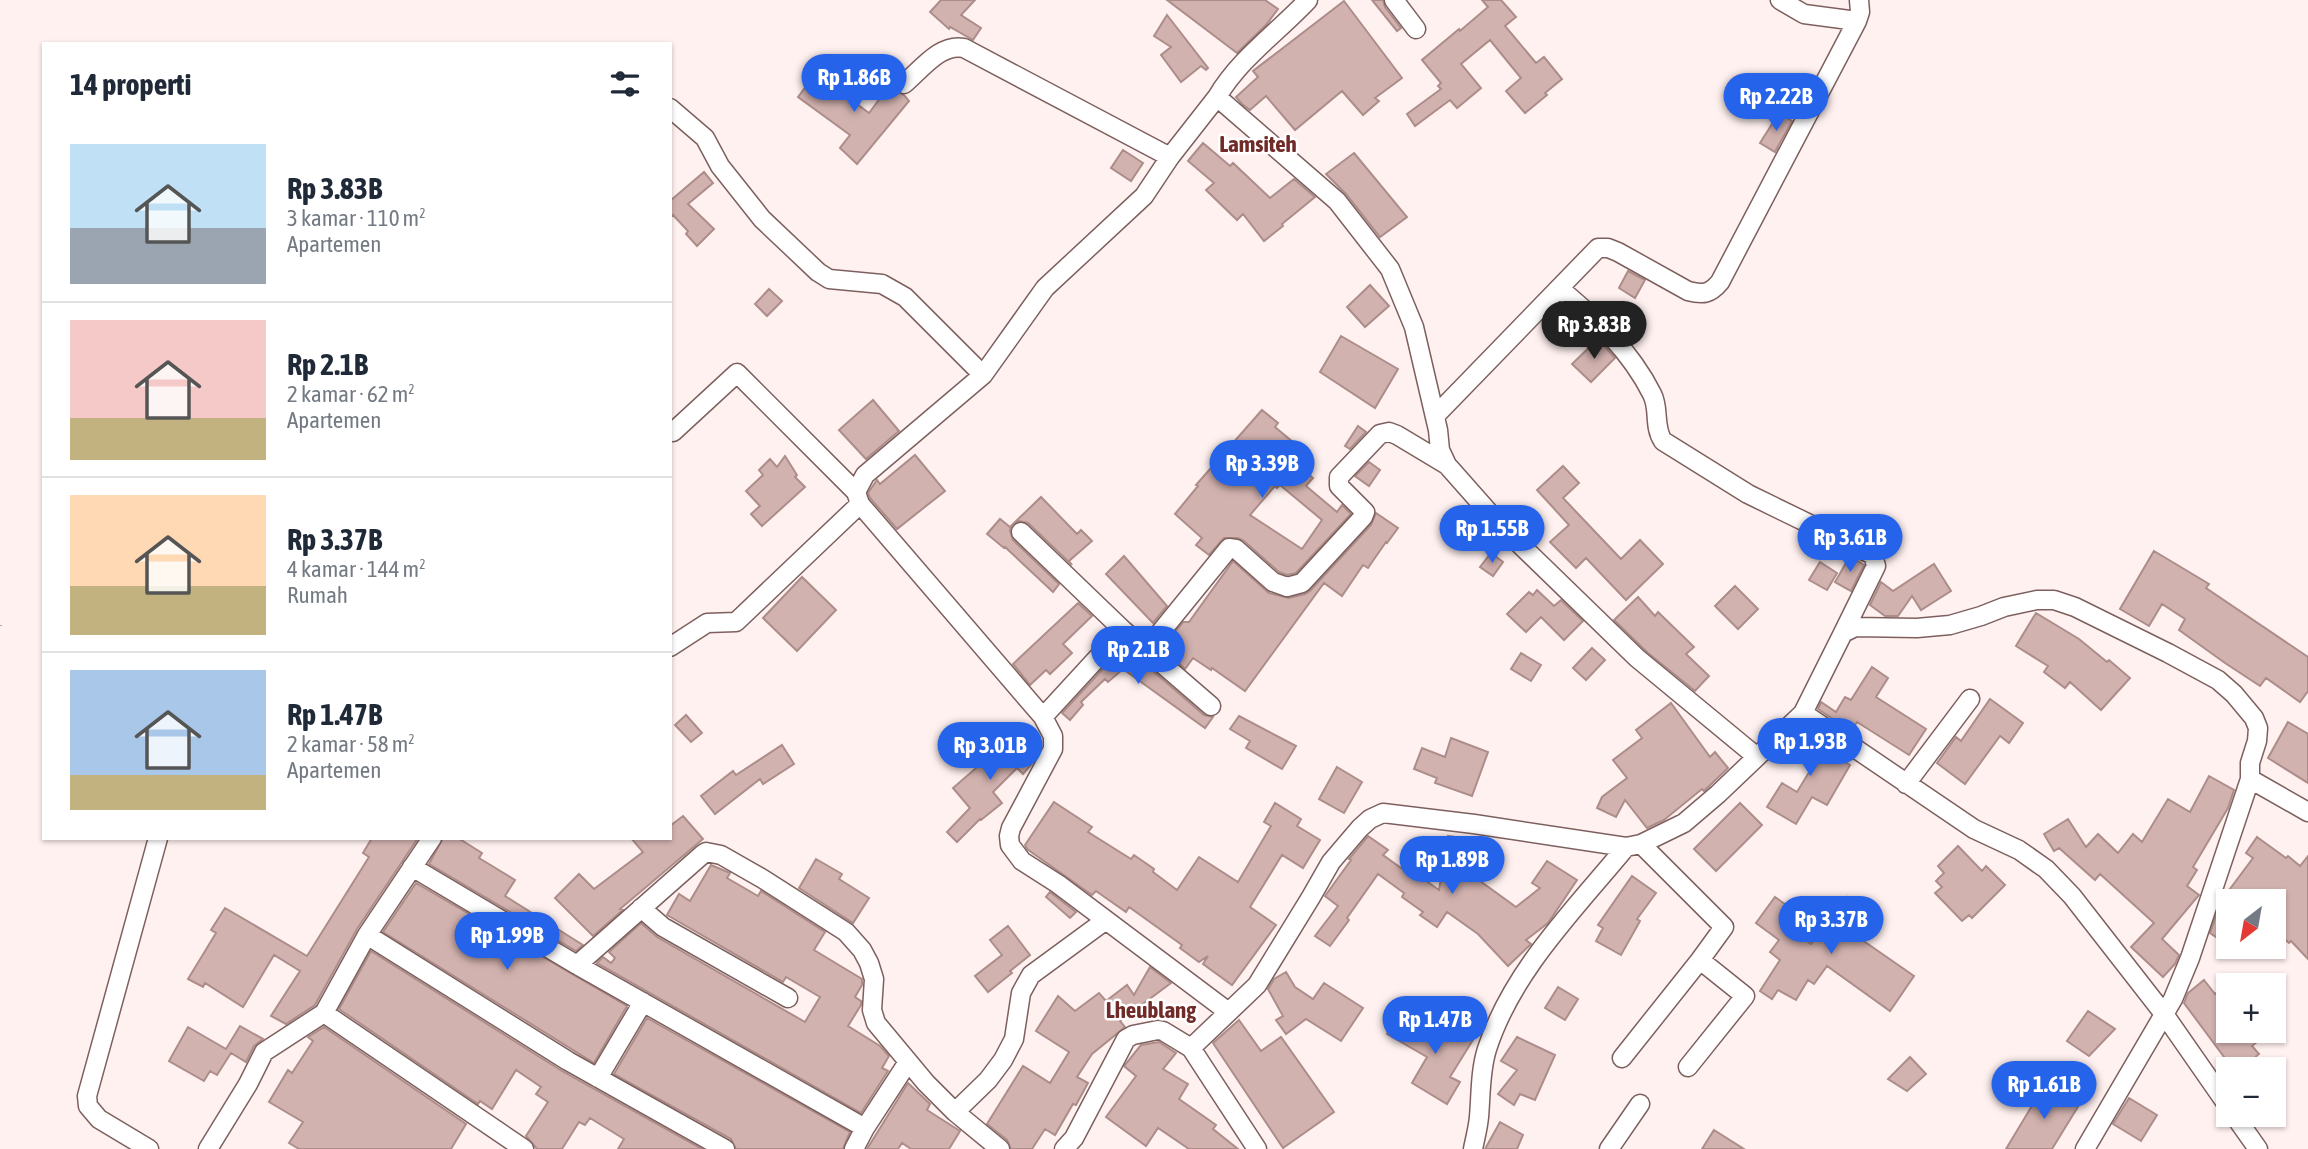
<!DOCTYPE html>
<html lang="id">
<meta charset="utf-8">
<style>
:root{--surface:#fff;--page:#f6f6f7;--text:#1f2937;--muted:#747a83;--line:#e0e1e3;--accent:#2563eb}
body{margin:0;font-family:"Asap Condensed",sans-serif;background:var(--page);color:var(--text);height:100vh;display:flex;flex-direction:column;font-size:26px;white-space:nowrap}
*{box-sizing:border-box;margin:0}
p{font-size:23px;color:var(--muted)}
.icon{flex:none;width:38px;height:38px;fill:none;stroke:currentColor;stroke-width:2;stroke-linecap:round;stroke-linejoin:round}
.map{position:relative;flex:1;overflow:hidden}
.drawer{position:absolute;left:42px;top:42px;width:630px;height:798px;display:flex;flex-direction:column;background:var(--surface);border-radius:0px;box-shadow:0 2px 5px #0004}
.drawer>*{flex:none}
.needle{width:46px;rotate:211deg}
.fabs{position:absolute;left:2216px;top:889px;display:grid;gap:14px}
.fabs a{display:grid;place-items:center;width:70px;height:70px;border-radius:0px;background:var(--surface);box-shadow:0 2px 5px #0004;font-size:35px}
.price{position:absolute;translate:-50% -60px;padding:0 16px;border-radius:24px;background:var(--accent);color:#fff;font-size:23px;line-height:46px;filter:drop-shadow(0 2px 4px #0008)}
.price::after{content:'';position:absolute;left:50%;top:42px;width:21px;height:16px;margin-left:-10px;background:inherit;clip-path:polygon(0 0,100% 0,50% 100%)}
.price.selected{background:#222;color:#fff}
ul{padding:0;list-style:none}
li{display:flex;align-items:center;gap:21px;height:175px;padding:0 28px}
li+li{border-top:2px solid var(--line)}
li span{display:grid;place-items:center;flex:none;width:196px;height:140px;border-radius:0px;color:#555}
li>.icon{margin-inline-start:auto}
span .icon{width:84px;height:84px;fill:#fffc;stroke-width:1}
li b{font-size:30px}
h2{display:flex;justify-content:space-between;align-items:center;height:84px;padding:0 28px;font-size:30px}
.map>svg:first-child{display:block}
.building{fill:#d2b2af;stroke:#ac8d8a;stroke-width:2;fill-rule:evenodd}
.lines{fill:none;stroke-linecap:round;stroke-linejoin:round}
.minor-casing{stroke:#7d605e;stroke-width:21}
.path{stroke:#a89b9a;stroke-width:3.5;stroke-dasharray:3.5 3.5;stroke-linecap:butt}
.minor{stroke:#fff;stroke-width:18}
.labels{text-anchor:middle;dominant-baseline:central;stroke-width:5;stroke-linejoin:round;paint-order:stroke}
.quarter-label{font-size:23px;font-weight:bold;fill:#702a28;stroke:#fff}
</style>
<div class="map">
<svg width="2308" height="1149" viewBox="0 0 2308 1149">
<rect width="100%" height="100%" fill="#fff1f0"/>
<path class="building" d="M941,0h34l-14,15 20,13 -8,12 -23,-13 -1,2 -19,-17z
M1167,0h98l13,9 -12,16 -29,28z
M1372,0h11l2,7 16,21 -4,3z
M1482,0h19l15,17 -11,9 31,37 8,-6 18,22 -17,14 2,2 -22,18 -19,-22 15,-13 -31,-38 -29,24 20,24 -24,20 -7,-8 -35,26 -8,-12 34,-25 -3,-3 3,-3 -19,-23 37,-31 1,2 28,-24z
M1344,1l58,77 -27,20 4,3 -16,14 -21,-24 -47,39 -29,-34 -16,14 -8,-6 -6,-7 22,-20 -5,-6z
M1167,15l41,53 -2,2 -5,-4 -20,16 -20,-27 10,-8 -17,-11z
M816,73l53,40 24,-32 2,10 9,4 5,6 -52,63 -17,-16 10,-13 -52,-38z
M1779,113l13,8 -17,31 -15,-9z
M1203,143l27,23 3,-3 37,35 24,-19 21,18 -33,27 1,2 -19,15 -21,-27 -6,6 -31,-30 8,-7 -26,-22z
M1123,150l20,13 -12,18 -20,-13z
M1354,153l53,64 -27,20 -34,-43 -20,-20z
M704,172l9,11 -25,21 26,25 -17,17 -11,-12 2,-3 -15,-16 -3,3v-17z
M1628,271l17,9 -10,18 -16,-10z
M1370,285l19,21 -24,21 -18,-20z
M769,289l13,12 -15,15 -12,-12z
M1341,336l57,33 -23,39 -55,-36z
M1598,339l17,19 -24,24 -19,-18z
M873,400l26,31 -33,28 -27,-29z
M1262,410l16,13 -3,4 31,26 -9,11 16,14 -7,8 31,26 5,-7 9,9 -55,59 -9,2 -8,-3 -35,-31 -6,-3h-14l-15,17 -13,-10 6,-7 -27,-24 23,-28 -2,-1zM1280,485l42,35 -20,29 -52,-34 25,-29 2,2z
M1358,426l8,6 -16,17 -5,-3z
M915,455l30,36 -48,38 -27,-31 -2,-5 9,-13 3,4z
M785,456l12,19 -2,2 10,10 -43,39 -11,-12 9,-8 -14,-15 17,-16 -4,-5 11,-11 7,8z
M1369,462l11,8 -11,16 -14,-10z
M1563,466l16,17 -16,15 58,61 19,-19 23,24 -37,36 -40,-42 -10,10 -26,-26 19,-17 -32,-35z
M1041,497l36,37 4,-4 11,11 -23,20 3,4 -44,-42 -9,-2 -7,4 -2,5 3,10 46,44 -6,8 -48,-45 -1,1 -17,-14 13,-15 10,8z
M1376,513l22,15 -11,15 -1,-1 -18,26 -5,-3 -21,31 -18,-13 -79,108 -33,-23 -1,2 -18,-12 -8,11 -12,-11 7,-10 -11,-9 14,-17h6l44,-61 36,32 20,5 16,-4 5,-3 61,-66z
M2154,551l55,33 -3,4 102,69v34l-8,11 -34,-24 -6,8 -35,-23 -46,-33 6,-11 -23,-15 -13,22 -29,-17z
M1491,553l12,9 -10,14 -13,-9z
M1124,556l43,50 -14,17 -47,-49z
M1850,556l14,9 -13,26 -16,-9z
M1820,562l17,11 -10,17 -18,-10z
M1934,564l17,27 -30,19 -9,-14 -14,20h-13l-15,-11 11,-23 12,9z
M802,577l34,33 -39,41 -34,-33z
M1735,586l23,23 -20,20 -23,-23z
M1537,590l17,16 7,-6 22,21 -19,19 -23,-23 -15,15 -19,-18 22,-22 4,3z
M1638,597l17,19 3,-4 36,35 -8,7 23,22 -14,15 -47,-38 -34,-33z
M1078,603l14,13 -29,28 9,9 -22,21 -4,-4 -16,15 -17,-21z
M2036,613l43,26 28,23 2,-2 21,18 -29,32 -31,-28 -5,6 -21,-16 4,-6 -32,-20z
M1124,646l80,69 9,2 -8,11 -82,-59 -15,13 -3,-3 -24,23 2,3 -13,15 -8,-7z
M1592,648l13,12 -19,20 -13,-12z
M1521,653l20,12 -10,16 -20,-12z
M1872,667l16,11 -12,19 50,32 -17,26 -52,-33 -6,9 -33,-22 3,-7 15,10 9,-15 6,3z
M1990,699l33,24 -14,20 -9,-7 -35,48 -28,-21 19,-26 5,4z
M1671,703l39,54 5,-5 13,16 -24,23 -2,-2 -38,31 -17,8 -22,-28 -9,17 -19,-9 5,-11 25,-19 -14,-18 29,-22 -6,-8z
M686,715l16,18 -11,9 -16,-17z
M1239,716l57,30 -14,23 -36,-21 4,-7 -20,-12z
M2288,722l20,12v49l-40,-25z
M1804,728l25,16 -4,6 25,15 -23,40 -15,-8 -16,27 -29,-17 15,-24 15,9 17,-28 -27,-20z
M1014,732l23,22 -6,11 -8,9 -6,-6 -24,24 9,11 -21,17 -1,-1 -23,23 -10,-10 23,-24 -17,-20 30,-26 -3,-3 13,-12 3,3z
M1451,738l37,14 -16,44 -37,-13 2,-5 -23,-9 8,-21 23,9z
M782,745l12,19 -31,20 -3,-5 -45,35 -14,-18 32,-25 3,4z
M1337,767l25,15 -18,31 -25,-14z
M2209,776l25,14 -6,18 -35,59 4,3 -10,16 12,9 -37,44 17,16 -4,9 -12,13 -32,-30 23,-24 -54,-49 -5,6 -36,-32 -5,3 -10,-17 24,-15 18,28 12,-13 20,19 15,-19 9,8 26,-43 22,13z
M1054,802l38,25 -4,5 43,27 3,-4 20,14 -1,3 24,18 22,-33 39,25 33,-56 -7,-4 11,-19 26,16 -4,7 23,14 -17,28 -21,-13 -32,52 26,18 -44,60 -29,-21 5,-8 -9,6 -19,-14 2,-3 -53,-38 -3,5 -30,-21 -4,4 -65,-46 -2,-4z
M1740,803l22,22 -46,46 -22,-22z
M683,816l20,23 -83,70 3,1 -30,26 -38,-38 24,-24 15,15 49,-37 -12,-14h39v-12z
M1368,836l20,14 -5,5 32,23 3,-3 21,15 9,-54 34,5 -6,37 40,29 24,-19 -8,-5 15,-22 30,19 -29,43 -22,17 5,4 -23,22 -30,-32 -31,-22 -10,15 -17,-12 3,-3 -21,-15 2,-4 -26,-19 -31,44 2,2 -19,26 -15,-10 23,-30 -13,-10 26,-36 -2,-1z
M2257,837l29,21 2,-2 12,10 8,-10v103l-17,-18 -2,2 -16,-14v-28h-45v44l-18,-12 11,-32 32,-43 -7,-5z
M372,838h46l-61,91 -42,76 -29,19 -15,-8 29,-45 -26,-16 -31,52 -38,-24 -2,4 -15,-8 28,-46 -5,-3 14,-22 82,48 62,-99 -6,-4z
M443,838h15l24,15 -3,5 36,22 -10,16 78,49 -7,6 -147,-87z
M1958,846l24,25 4,-5 19,19 -33,33 -3,-3 -7,6 -27,-28 7,-6 -6,-6 8,-8 -6,-7z
M816,859l26,15 -3,5 30,19 -16,25 -54,-35z
M711,865l19,8 -3,5 31,18 3,-5 64,41 -11,18 48,29v6l-7,12 6,4v4l-13,21 32,20 9,10 -7,12 6,3 -27,42 -264,-150 6,-6 8,6 4,-5 -6,-6 32,-29 16,14 148,85 15,-25 -34,-20 -3,5 -116,-67 12,-21 11,7z
M1632,876l24,17 -19,26 3,2 -19,34 -25,-14 7,-13 -5,-3z
M416,883l211,123 -33,57 -211,-131z
M1050,892l26,20 -6,6 -24,-21z
M1775,897l21,15 -10,14 25,18 22,-31 3,3 12,-19 23,16 -16,22 59,41 -24,35 -63,-45 -13,18 -6,-4 -12,20 -18,-10 -6,9 -12,-8 20,-31 -10,-8 9,-12 -23,-17z
M1008,926l22,29 -20,16 2,2 -24,19 -13,-16 27,-21 -12,-15z
M371,951l191,120 140,78h-84l6,-10 -34,-21 -5,7 -6,-3 -17,27h-25l-11,-13 22,-34 -12,-8 5,-7 -25,-17 -24,39 -12,-8 -2,3 -139,-95z
M1150,967l21,16 -51,38 5,6 -33,27 -15,23 11,6 -12,22 -3,-1 -18,31 -10,-6 -13,20h-21l-4,-9 -20,-16 36,-58 27,17 19,-31 -33,-21 22,-35 17,15 24,-18 7,8 21,-16 7,10z
M1286,972l9,15 18,12 11,-16 39,25 -22,33 -35,-22 -20,15 -10,-14 7,-4 -15,-27 6,-10z
M2204,980l11,14 7,-6 6,8v35h42l-18,15 7,8 -18,15h-8l-49,-66 4,-10z
M1558,987l20,12 -13,21 -20,-12z
M2088,1011l27,18 -26,27 -22,-15z
M1397,1017l39,23 10,-18 28,16 -24,39 10,5 -13,22 -35,-21 15,-26 -40,-23z
M647,1018l203,114 -7,17h-107l-5,-10 -117,-65z
M1239,1020l22,31 20,-14 53,75 -51,36 -70,-105z
M240,1026l23,13 -9,7 -8,16 -15,-9 -14,22 -7,-4 -6,10 -35,-20 19,-34 38,22z
M324,1027l142,97 -15,25h-152l-10,-6 14,-21 -34,-20 19,-32 4,3 21,-32 -5,-4z
M1517,1037l38,18 -20,45 -15,-6 -6,11 -16,-11 19,-24 -16,-9z
M1159,1042l17,11 -13,16 25,15 -9,15 37,26 -3,4 25,20h-49l-31,-21 -12,18 -40,-29 30,-41 -12,-10 17,-21z
M1910,1057l16,17 -19,17 -19,-12z
M908,1083l22,21 -3,6 33,21 -11,18h-38l-9,-6 -4,6h-31z
M2045,1084l34,21 -27,44h-46z
M2129,1098l28,17 -16,26 -28,-17z
M1500,1122l23,13 -6,14h-32z
M1714,1130l30,19h-42z"/>
<g class="lines">
<defs>
<path id="minor" d="M1308,0c-31,33 -68,58 -91,97l120,104 53,68 24,58 24,103 2,20 7,15 54,61 136,132 120,99
M1394,0l22,29
M1780,0l24,14 53,7
M904,84c17,-14 36,-41 60,-36l206,109
M670,108l35,30 15,28 42,53 56,53 11,7 53,5 23,13 78,78
M1559,288c36,30 71,62 93,106 8,15 1,32 11,47l85,53 125,61 3,11 -33,67
M1435,416l163,-168h10l10,4 70,39c15,4 22,3 32,-9l137,-261 3,-9 -1,-12
M673,432l64,-59 119,119
M860,504l-4,-12 9,-17 118,-100 62,-87 99,-92 26,-39 47,-60
M1021,532l102,98
M670,647l37,-24 29,-1 124,-118 183,213 10,19v13l-42,79 -2,8 1,9 12,16 36,23 169,127
M1146,650l83,-102 7,1 37,33 14,5 15,-4 61,-66 2,-5 -26,-26v-9l41,-43 9,-2 8,3 50,30
M1803,713l171,116 45,21 27,19 26,27 92,118 64,92
M1043,717l80,-87 88,76
M2250,779l58,33
M1906,784l64,-85
M1641,844l83,83 -24,33
M412,867l165,98 288,163
M641,908l22,19 125,71
M367,935l201,126 157,88
M577,965l126,-111 3,-2 15,3 42,24 83,53 16,18 7,13 5,16 -2,31 4,13 50,60 29,29 45,37
M324,1013l200,136
M1191,1048l66,-63 54,-88 20,-35 29,-34 10,-9 13,-6 91,11 152,23 15,-3 43,-21 34,-29 85,-81 40,-80 12,-6 62,1 33,-3 31,-9 23,-9 33,-7h17l21,7 93,46 50,27 16,14 20,24 4,10 -1,13 -7,22v16l-60,179 -17,41 -88,150
M1622,1058l78,-98 45,36 -57,71
M598,1078l45,-76
M955,1112l33,-32 15,-20 11,-21 7,-46 10,-18 75,-55
M2234,1115l24,34
M149,1149l-50,-30 -11,-13 -1,-10 71,-258
M208,1149l40,-65 16,-32 60,-39 43,-78 65,-97
M854,1149l11,-21 43,-66
M1064,1149l10,-11 52,-99 7,-4 25,-5 5,1 28,17 66,101
M1473,1149c2,-10 5,-21 6,-32 2,-23 1,-46 8,-68 25,-78 88,-140 139,-202
M1609,1149l31,-45"/>
</defs>
<use href="#minor" class="minor-casing"/>
<path class="path" d="M0,626v-1"/>
<use href="#minor" class="minor"/>
</g>
<g class="labels">
<g class="quarter-label">
<text x="1258" y="144">Lamsiteh</text>
<text x="1151" y="1010">Lheublang</text>
</g>
</g>
</svg>
<div class="fabs">
<a><svg class="needle" viewBox="-14 -14 28 28"><path d="M0-13l5 13h-10z" fill="#e53935"/><path d="M0 13l5-13h-10z" fill="#747a83"/></svg></a>
<a>+</a>
<a>−</a>
</div>
<b class="price" style="left:854px;top:114px">Rp 1.86B</b>
<b class="price" style="left:1776px;top:133px">Rp 2.22B</b>
<b class="price selected" style="left:1594px;top:361px">Rp 3.83B</b>
<b class="price" style="left:1262px;top:500px">Rp 3.39B</b>
<b class="price" style="left:1492px;top:565px">Rp 1.55B</b>
<b class="price" style="left:1850px;top:574px">Rp 3.61B</b>
<b class="price" style="left:1138px;top:686px">Rp 2.1B</b>
<b class="price" style="left:1810px;top:778px">Rp 1.93B</b>
<b class="price" style="left:990px;top:782px">Rp 3.01B</b>
<b class="price" style="left:1452px;top:896px">Rp 1.89B</b>
<b class="price" style="left:1831px;top:956px">Rp 3.37B</b>
<b class="price" style="left:507px;top:972px">Rp 1.99B</b>
<b class="price" style="left:1435px;top:1056px">Rp 1.47B</b>
<b class="price" style="left:2044px;top:1121px">Rp 1.61B</b>
<section class="drawer">
<h2>14 properti<svg class="icon" aria-label="filters" viewBox="0 0 24 24"><path d="M4 7h16M4 17h16"/><circle cx="9" cy="7" r="2"/><circle cx="15" cy="17" r="2"/></svg></h2>
<ul>
<li><span style="background:linear-gradient(#bfe0f5 60%,#9aa5b1 0)"><svg class="icon" aria-label="home" viewBox="0 0 24 24"><path d="M3 11l9-7 9 7M6 9v11h12V9"/></svg></span><div><b>Rp 3.83B</b><p>3 kamar · 110 m²</p><p>Apartemen</p></div></li>
<li><span style="background:linear-gradient(#f6c9c9 70%,#c2b280 0)"><svg class="icon" aria-label="home" viewBox="0 0 24 24"><path d="M3 11l9-7 9 7M6 9v11h12V9"/></svg></span><div><b>Rp 2.1B</b><p>2 kamar · 62 m²</p><p>Apartemen</p></div></li>
<li><span style="background:linear-gradient(#ffd9b3 65%,#c2b280 0)"><svg class="icon" aria-label="home" viewBox="0 0 24 24"><path d="M3 11l9-7 9 7M6 9v11h12V9"/></svg></span><div><b>Rp 3.37B</b><p>4 kamar · 144 m²</p><p>Rumah</p></div></li>
<li><span style="background:linear-gradient(#a9c7e8 75%,#c2b280 0)"><svg class="icon" aria-label="home" viewBox="0 0 24 24"><path d="M3 11l9-7 9 7M6 9v11h12V9"/></svg></span><div><b>Rp 1.47B</b><p>2 kamar · 58 m²</p><p>Apartemen</p></div></li>
</ul>
</section>
</div>
